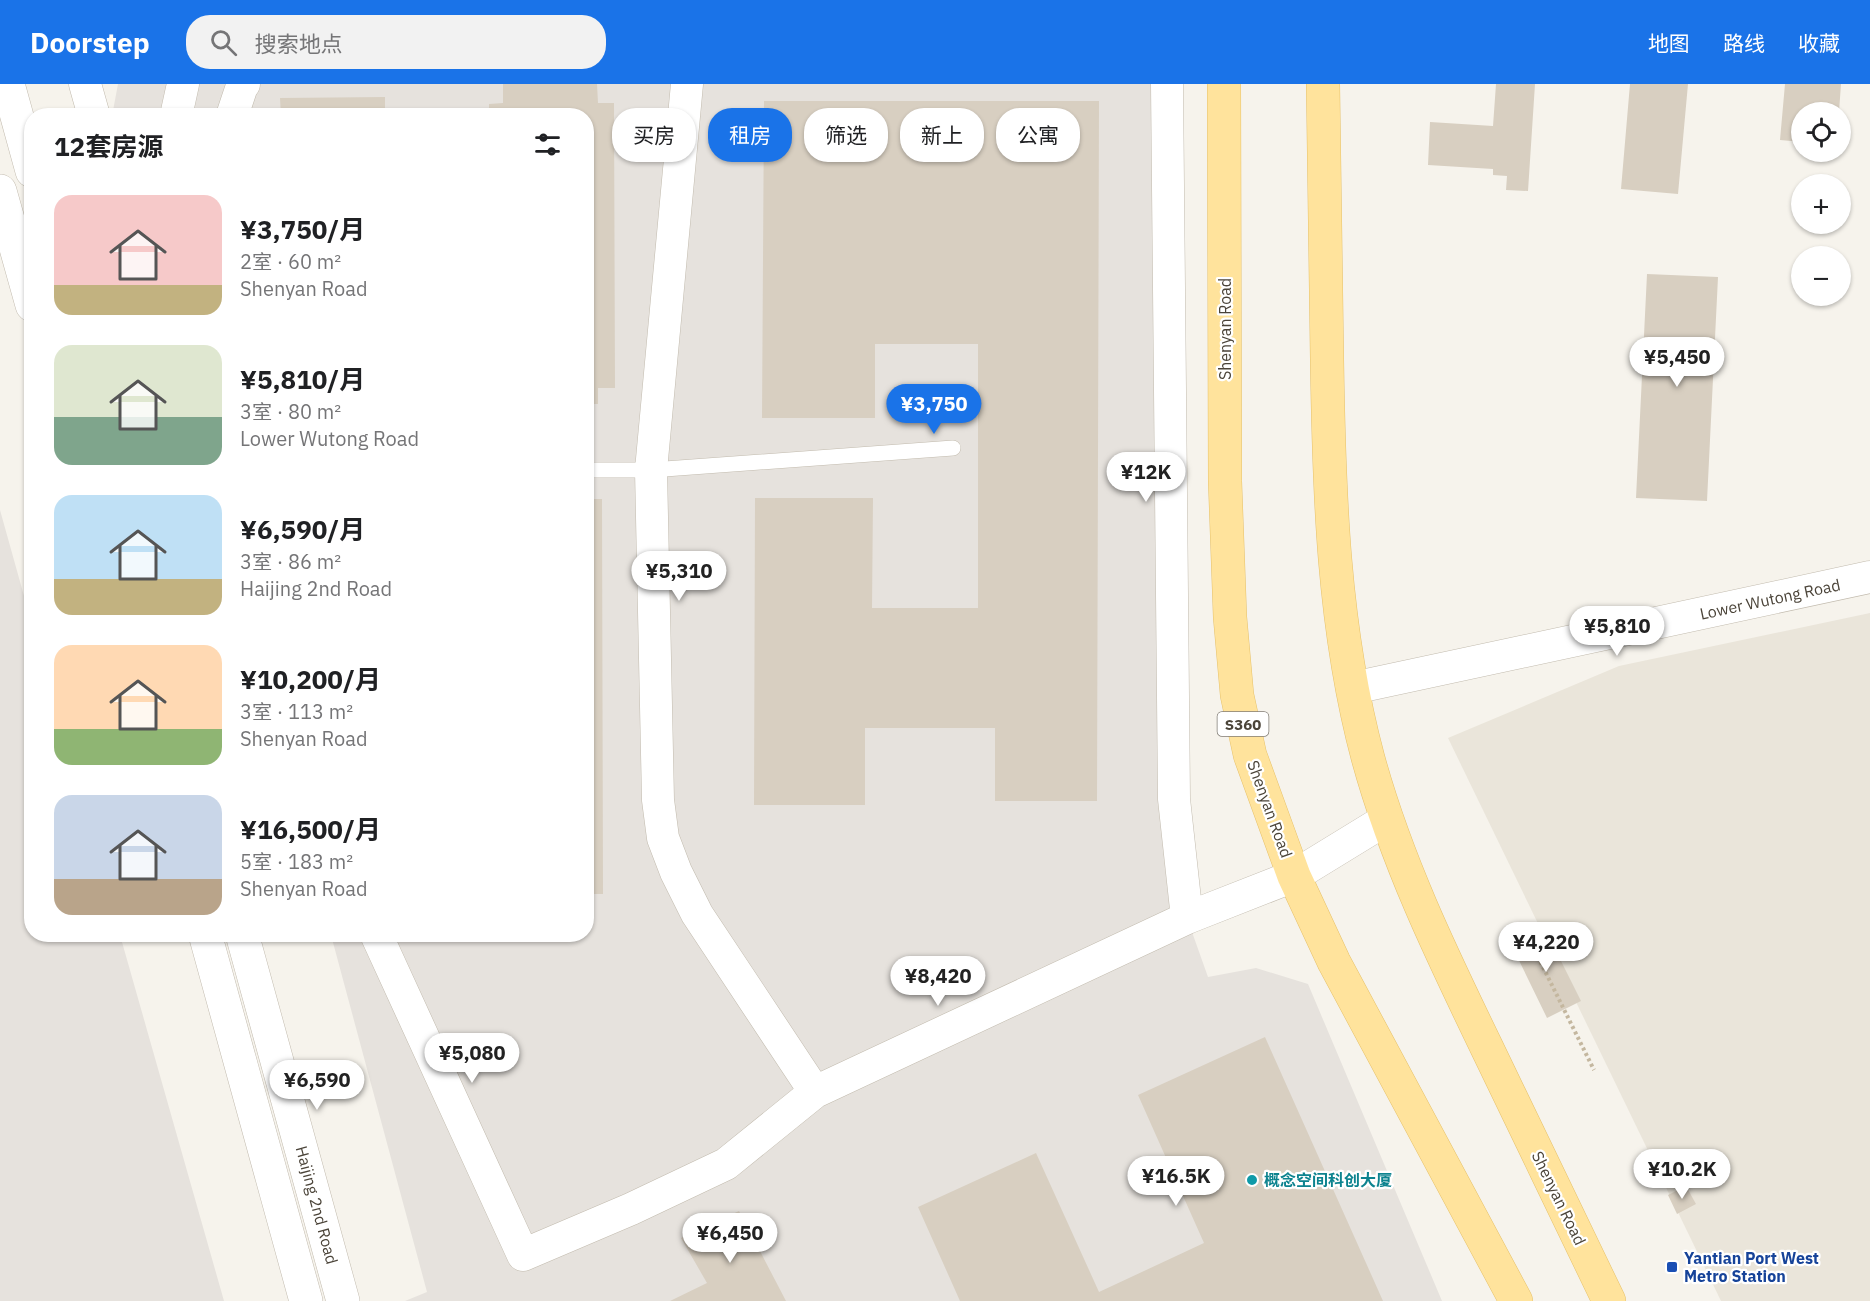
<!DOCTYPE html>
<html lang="zh">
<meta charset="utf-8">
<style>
:root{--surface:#fff;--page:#f2f2f2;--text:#202124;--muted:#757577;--accent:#1a73e8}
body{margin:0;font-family:"IBM Plex Sans","Noto Sans SC",sans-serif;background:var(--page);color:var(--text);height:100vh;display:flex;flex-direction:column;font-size:22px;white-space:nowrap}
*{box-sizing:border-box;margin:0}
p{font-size:20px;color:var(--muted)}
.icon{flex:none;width:33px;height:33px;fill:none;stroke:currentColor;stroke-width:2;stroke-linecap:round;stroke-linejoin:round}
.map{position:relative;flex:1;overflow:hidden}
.drawer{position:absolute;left:24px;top:24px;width:570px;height:834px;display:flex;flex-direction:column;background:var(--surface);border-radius:24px;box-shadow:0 2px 4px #0004}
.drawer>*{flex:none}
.top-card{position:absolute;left:612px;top:24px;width:570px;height:54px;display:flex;gap:12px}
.buttons{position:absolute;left:1791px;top:18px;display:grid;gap:12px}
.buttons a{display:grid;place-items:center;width:60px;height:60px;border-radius:50%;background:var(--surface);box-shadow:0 2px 4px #0004;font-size:30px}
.price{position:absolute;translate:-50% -51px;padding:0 14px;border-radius:21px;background:#fff;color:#222;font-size:20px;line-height:39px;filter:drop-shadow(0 2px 3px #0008)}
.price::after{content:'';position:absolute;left:50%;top:36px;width:18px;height:14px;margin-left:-9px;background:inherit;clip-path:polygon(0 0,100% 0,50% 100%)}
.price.active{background:var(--accent);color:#fff}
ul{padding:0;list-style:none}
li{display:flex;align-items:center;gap:18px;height:150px;padding:0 30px}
li span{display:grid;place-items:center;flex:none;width:168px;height:120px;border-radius:18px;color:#555}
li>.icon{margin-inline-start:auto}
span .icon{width:72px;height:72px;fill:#fffc;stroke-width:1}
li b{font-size:26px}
h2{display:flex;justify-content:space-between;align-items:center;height:72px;padding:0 30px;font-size:26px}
.pill{padding:0 21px;border-radius:24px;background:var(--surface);box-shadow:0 2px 4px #0004;font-size:21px;line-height:54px}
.pill.active{background:var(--accent);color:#fff}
header{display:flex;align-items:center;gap:36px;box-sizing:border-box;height:84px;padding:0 30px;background:var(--accent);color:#fff}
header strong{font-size:28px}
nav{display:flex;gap:33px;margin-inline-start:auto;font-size:21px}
.search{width:420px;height:54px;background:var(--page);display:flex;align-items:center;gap:15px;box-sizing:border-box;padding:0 21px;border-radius:24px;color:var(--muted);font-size:22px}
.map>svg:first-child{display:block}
.residential{fill:#eae5da}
.industrial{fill:#e6e2dd}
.building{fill:#d8cfc1}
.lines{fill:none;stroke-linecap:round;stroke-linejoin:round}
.service-casing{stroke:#c2bbae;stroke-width:16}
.minor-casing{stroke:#c2bbae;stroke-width:33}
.tertiary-casing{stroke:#c2bbae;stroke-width:34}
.primary-casing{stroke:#e6c16a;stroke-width:34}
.path{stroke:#c4b79f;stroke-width:4;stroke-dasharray:3 3;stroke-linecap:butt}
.service{stroke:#fff;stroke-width:15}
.minor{stroke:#fff;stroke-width:32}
.tertiary{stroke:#fff;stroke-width:33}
.primary{stroke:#ffe39c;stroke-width:33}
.culture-dot{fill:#0f9aa8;stroke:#fff;stroke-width:2}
.transit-dot{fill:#1a4fb4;stroke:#fff;stroke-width:2}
.labels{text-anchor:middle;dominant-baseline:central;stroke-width:4.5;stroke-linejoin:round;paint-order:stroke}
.shield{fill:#fff;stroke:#817c74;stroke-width:1.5}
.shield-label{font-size:15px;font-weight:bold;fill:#4b4439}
.street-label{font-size:16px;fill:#4b4439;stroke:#fff}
.culture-label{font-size:16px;font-weight:bold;fill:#0d838f;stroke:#fff;text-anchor:start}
.transit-label{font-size:16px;font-weight:bold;fill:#164399;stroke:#fff;text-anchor:start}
</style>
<header>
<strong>Doorstep</strong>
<div class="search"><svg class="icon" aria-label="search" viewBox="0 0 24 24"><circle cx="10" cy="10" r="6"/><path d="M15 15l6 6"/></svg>搜索地点</div>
<nav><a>地图</a><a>路线</a><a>收藏</a></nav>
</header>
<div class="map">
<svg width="1870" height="1217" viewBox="0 0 1870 1217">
<rect width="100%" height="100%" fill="#f6f3ec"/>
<path class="residential" d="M1870,529v688h-149l-273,-563 171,-72z"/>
<path class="industrial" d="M118,0h1049l20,834 21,59 48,-9 52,16 134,317h-1037l22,-9 -96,-357 255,-1v-818h-474z
M0,426l31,111 1,313 88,1 104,366h-224z"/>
<path class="building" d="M503,0h94l1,19h16l1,285h-17v16h-12v-288h-97v-12l14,-1z
M1496,0h39l-7,107 -22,-1 1,-14 -14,-1v-6l-65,-4 2,-43 63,4z
M1630,0h58l-10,110 -57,-5z
M1785,0h56l-2,28h-37v30l-22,-2z
M385,13v16h11v3h-115l-1,-18z
M764,17h335l-2,700h-102v-73h-130v77h-111l1,-307h118l-1,110h106v-264h-103v74h-113z
M1647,190l71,3 -11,224 -71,-3z
M586,415h16l1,395h-17z
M1545,845l36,72 -34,17 -36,-74z
M1265,953l118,264h-423l-42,-94 118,-54 63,139 105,-49 -66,-148z
M1686,1102l10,18 -19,10 -9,-19z
M739,1127l47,90h-116l37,-18 -26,-45z"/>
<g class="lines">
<defs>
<path id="service" d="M586,386h65l302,-22"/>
<path id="minor" d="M85,0l9,32
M687,0l-36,386 7,330 5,38 13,34 21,42 118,178
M1167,0l7,715 13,119
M176,32l7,-32
M232,32l10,-30 2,-2
M1353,604l517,-111
M376,850l147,321 108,-46 95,-45 89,-72 372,-174 107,-42 93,-57"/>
<path id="tertiary" d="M8,0l24,87
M0,107l32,114
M205,850l101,367
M242,850l101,367"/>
<path id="primary" d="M1224,0l1,397 5,136 7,78 13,60 44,121 40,86 182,339
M1323,0c1,92 3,183 4,275 2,134 6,269 41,399 28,102 73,195 119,290 41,84 81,169 122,253"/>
</defs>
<use href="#service" class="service-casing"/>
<use href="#minor" class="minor-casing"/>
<use href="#tertiary" class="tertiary-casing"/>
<use href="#primary" class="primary-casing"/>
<path class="path" d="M1535,867l59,119"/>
<use href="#service" class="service"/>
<use href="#minor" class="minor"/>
<use href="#tertiary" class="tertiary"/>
<use href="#primary" class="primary"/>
</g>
<circle class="culture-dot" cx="1252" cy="1096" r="6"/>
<rect class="transit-dot" x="1666" y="1177" width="12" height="12" rx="3"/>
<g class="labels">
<rect class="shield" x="1217.5" y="628" width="51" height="24" rx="4.5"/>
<g class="shield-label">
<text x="1243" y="640">S360</text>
</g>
<g class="street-label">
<text transform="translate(1225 245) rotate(-90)">Shenyan Road</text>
<text transform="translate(1770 515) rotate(-12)">Lower Wutong Road</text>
<text transform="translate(1270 725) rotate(70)">Shenyan Road</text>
<text transform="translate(1559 1114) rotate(64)">Shenyan Road</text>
<text transform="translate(317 1121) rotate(75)">Haijing 2nd Road</text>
</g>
<g class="culture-label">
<text x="1264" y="1096">概念空间科创大厦</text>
</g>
<g class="transit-label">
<text x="1684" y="1174">Yantian Port West<tspan x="1684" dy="18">Metro Station</tspan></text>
</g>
</g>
</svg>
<div class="buttons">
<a><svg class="icon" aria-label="locate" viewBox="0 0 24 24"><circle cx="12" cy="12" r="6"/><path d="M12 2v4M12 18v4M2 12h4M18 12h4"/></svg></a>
<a>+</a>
<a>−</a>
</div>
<b class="price" style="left:1677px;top:304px">¥5,450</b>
<b class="price active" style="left:934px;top:351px">¥3,750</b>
<b class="price" style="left:1146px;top:419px">¥12K</b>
<b class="price" style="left:679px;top:518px">¥5,310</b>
<b class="price" style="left:1617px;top:573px">¥5,810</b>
<b class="price" style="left:1546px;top:889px">¥4,220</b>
<b class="price" style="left:938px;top:923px">¥8,420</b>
<b class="price" style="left:472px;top:1000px">¥5,080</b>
<b class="price" style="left:317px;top:1027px">¥6,590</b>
<b class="price" style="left:1682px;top:1116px">¥10.2K</b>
<b class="price" style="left:1176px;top:1123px">¥16.5K</b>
<b class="price" style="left:730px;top:1180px">¥6,450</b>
<div class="top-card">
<a class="pill">买房</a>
<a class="pill active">租房</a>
<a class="pill">筛选</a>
<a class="pill">新上</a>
<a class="pill">公寓</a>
</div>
<section class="drawer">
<h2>12套房源<svg class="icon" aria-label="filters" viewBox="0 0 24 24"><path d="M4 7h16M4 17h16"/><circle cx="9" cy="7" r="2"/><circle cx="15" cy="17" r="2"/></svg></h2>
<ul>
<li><span style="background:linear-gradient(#f6c9c9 75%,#c2b280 0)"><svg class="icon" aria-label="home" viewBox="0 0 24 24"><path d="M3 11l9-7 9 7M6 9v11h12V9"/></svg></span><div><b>¥3,750/月</b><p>2室 · 60 m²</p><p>Shenyan Road</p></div></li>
<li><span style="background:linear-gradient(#dfe7d0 60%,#7fa58c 0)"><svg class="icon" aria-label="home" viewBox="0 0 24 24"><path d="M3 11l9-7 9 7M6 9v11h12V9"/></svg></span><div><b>¥5,810/月</b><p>3室 · 80 m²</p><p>Lower Wutong Road</p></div></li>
<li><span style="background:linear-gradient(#bfe0f5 70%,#c2b280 0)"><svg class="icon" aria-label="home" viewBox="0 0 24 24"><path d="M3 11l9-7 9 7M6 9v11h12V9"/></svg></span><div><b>¥6,590/月</b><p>3室 · 86 m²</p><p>Haijing 2nd Road</p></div></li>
<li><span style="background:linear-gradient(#ffd9b3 70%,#8fb573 0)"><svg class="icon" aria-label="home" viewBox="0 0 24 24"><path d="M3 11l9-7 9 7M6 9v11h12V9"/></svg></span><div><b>¥10,200/月</b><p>3室 · 113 m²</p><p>Shenyan Road</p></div></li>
<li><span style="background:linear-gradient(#c9d6e8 70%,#b9a48a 0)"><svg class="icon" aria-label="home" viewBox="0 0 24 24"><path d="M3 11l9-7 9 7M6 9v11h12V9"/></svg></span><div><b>¥16,500/月</b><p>5室 · 183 m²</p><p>Shenyan Road</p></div></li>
</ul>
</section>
</div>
